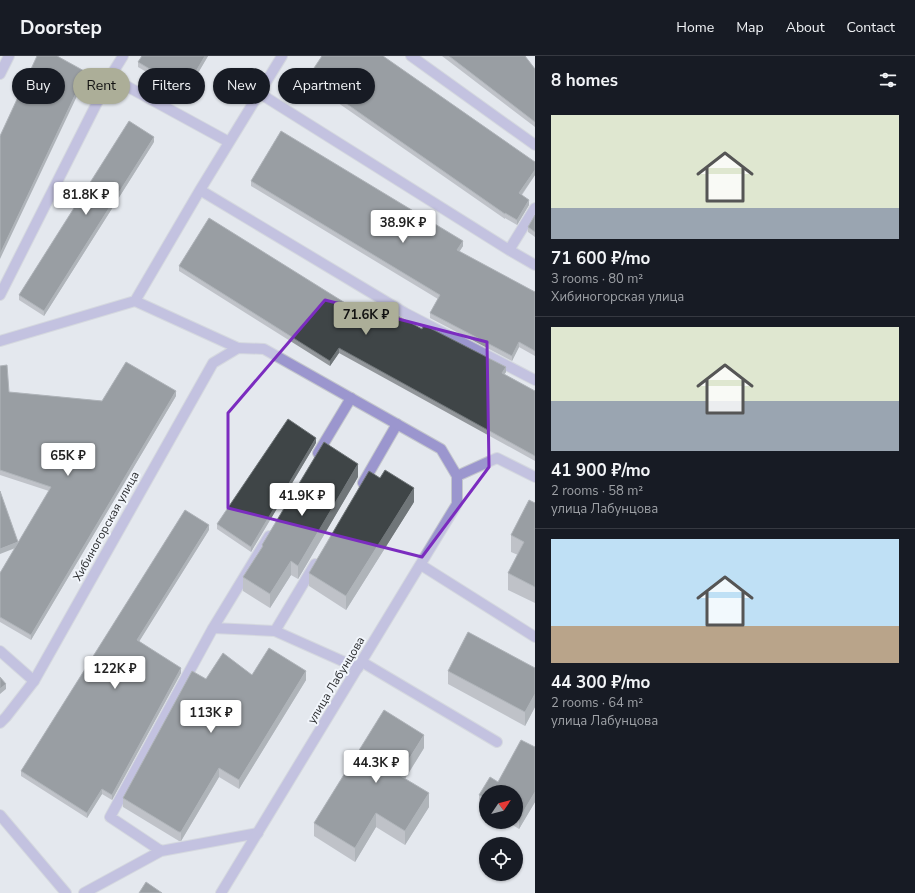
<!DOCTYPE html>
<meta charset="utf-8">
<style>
:root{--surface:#171b24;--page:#20242c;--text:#f1f3f6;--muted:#9ea1a6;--line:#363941;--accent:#acae98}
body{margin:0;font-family:"Nunito Sans",sans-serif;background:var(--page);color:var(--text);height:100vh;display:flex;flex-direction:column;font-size:15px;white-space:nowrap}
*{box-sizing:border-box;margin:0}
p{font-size:13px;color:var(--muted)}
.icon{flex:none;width:22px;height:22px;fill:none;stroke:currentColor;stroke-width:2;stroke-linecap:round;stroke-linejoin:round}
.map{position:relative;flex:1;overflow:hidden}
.side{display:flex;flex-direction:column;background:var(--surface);width:380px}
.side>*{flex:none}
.banner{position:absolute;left:12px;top:12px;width:380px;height:36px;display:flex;gap:8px}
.needle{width:26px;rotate:55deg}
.fabs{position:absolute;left:479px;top:729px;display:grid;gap:8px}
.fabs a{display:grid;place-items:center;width:44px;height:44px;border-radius:50%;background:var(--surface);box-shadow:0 1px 3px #0004;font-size:20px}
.price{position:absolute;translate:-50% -34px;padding:0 9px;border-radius:4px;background:#fff;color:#222;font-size:13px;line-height:26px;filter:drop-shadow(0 1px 2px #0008)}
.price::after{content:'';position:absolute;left:50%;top:24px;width:12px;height:9px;margin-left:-6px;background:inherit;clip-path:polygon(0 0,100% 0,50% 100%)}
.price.active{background:var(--accent);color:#111}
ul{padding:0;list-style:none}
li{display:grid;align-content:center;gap:8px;height:212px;padding:0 16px}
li+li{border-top:1px solid var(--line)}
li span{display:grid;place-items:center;height:124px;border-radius:0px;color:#555}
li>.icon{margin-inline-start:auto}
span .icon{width:72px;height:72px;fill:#fffc;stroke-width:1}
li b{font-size:17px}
h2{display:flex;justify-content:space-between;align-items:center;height:48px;padding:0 16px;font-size:17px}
.pill{padding:0 14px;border-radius:18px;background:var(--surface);box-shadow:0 1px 3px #0004;font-size:14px;line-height:36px}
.pill.active{background:var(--accent);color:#111}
header{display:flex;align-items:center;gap:24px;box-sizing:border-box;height:56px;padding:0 20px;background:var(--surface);border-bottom:1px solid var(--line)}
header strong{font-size:19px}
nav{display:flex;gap:22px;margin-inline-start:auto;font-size:14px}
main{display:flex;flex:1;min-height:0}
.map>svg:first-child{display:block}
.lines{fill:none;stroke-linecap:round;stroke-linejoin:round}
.service-casing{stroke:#c3c6cc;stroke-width:12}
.minor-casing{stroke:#c3c6cc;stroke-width:12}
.service{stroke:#9b96ce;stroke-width:10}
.minor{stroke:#9b96ce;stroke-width:10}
.wall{fill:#92969a}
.shaded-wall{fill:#707679}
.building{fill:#3f4547;stroke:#707679}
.marked{fill:none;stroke:#7b2cbf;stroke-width:3;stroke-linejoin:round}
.labels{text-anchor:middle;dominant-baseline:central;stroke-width:4;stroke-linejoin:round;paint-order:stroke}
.street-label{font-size:12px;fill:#2b2d2f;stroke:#f1f5fb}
</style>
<header>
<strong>Doorstep</strong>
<nav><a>Home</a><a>Map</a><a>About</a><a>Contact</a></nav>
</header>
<main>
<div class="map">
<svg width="535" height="837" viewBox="0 0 535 837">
<rect width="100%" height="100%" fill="#e4e8ee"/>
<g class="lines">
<defs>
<path id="service" d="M411,0l124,89
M0,18l9,-18
M110,21l119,65
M259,37l250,157 26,15
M200,134l205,123 130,67
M509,194l26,-42
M0,239l110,-218 13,-21
M0,285l135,-40
M238,292l-103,-47 65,-111 82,-134
M318,397l33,-55
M457,420l40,-18 38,19
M363,427l34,-59
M421,509l114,72
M213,572l62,3 83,37
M275,575l40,-67
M0,595l34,30
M362,606l135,80
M0,759l66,78
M161,795l-51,-34 103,-189 56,-92
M84,837l77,-42 97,-18"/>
<path id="minor" d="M0,667l6,-6 28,-36 179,-318 25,-15 26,1 177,100 16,27v28l-236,389"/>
</defs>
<use href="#service" class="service-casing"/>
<use href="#minor" class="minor-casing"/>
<use href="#service" class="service"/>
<use href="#minor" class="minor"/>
</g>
<path class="wall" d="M142,0h66l-23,39 -47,-28v-5z
M442,0h83l10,13v58z
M308,21l227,85v13l-13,20 7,10 -12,20 -12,-7v1l-197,-137z
M154,86l-110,174 -25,-16v-5z
M251,125l212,65 -4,6 76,40v64l-16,-9 -7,14 -82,-43v-5l8,-14 -187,-113z
M535,159v22l-7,-5v-5z
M179,210l195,55 48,8 84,43 -2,2 31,17v70l-196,-108 -9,13 -151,-95z
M0,310l9,26 93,9 74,-5 -145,244 -31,-18v-49l49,-82 -49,-16z
M316,387l-65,109 -34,-23v-5z
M358,421l-60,102 -7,-4 -21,33 -27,-17v-14l19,-30v-2z
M414,446l-68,108 -37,-24v-13z
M535,447v100l-27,-13v-17l10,-18 -7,-3v-17z
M209,474l-70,111 42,32 -69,127 -10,-6 -15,24 -66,-42v-5z
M535,612v39l-10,19 -77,-42v-13z
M252,619l54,5 -67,109 -20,-12 -38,64h-2l-56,-34v-9l83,-119z
M535,691v55l-16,27 -11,-7h8v-30h-30v17l-7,-4v-10l19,-13z
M424,692l-19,31 24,28 -24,38 -29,-18 -21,35 -41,-26v-13z"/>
<path class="shaded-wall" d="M205,0h3l-23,39v-5z
M86,16v5l-86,182v-5z
M154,81v5l-110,174v-5z
M535,114v5l-16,23v-5z
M529,144v5l-12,20v-5z
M463,185v5l-6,9v-5z
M519,286v5l-7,14v-5z
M339,292v5l-9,13v-5z
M506,311v5l-4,6v-5z
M176,335v5l-145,244v-5z
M316,382v5l-65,109v-5z
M358,408v13l-60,102v-13z
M414,432v14l-68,108v-14z
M209,469v5l-72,115v-5z
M18,486v5l-18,7v-5z
M291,505v14l-21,33v-14z
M181,612v5l-69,127v-5z
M306,615v9l-67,109v-9z
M6,628v5l-6,5v-5z
M535,638v13l-10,19v-14z
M424,679v13l-25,40v-13z
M219,712v9l-38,64v-9z
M102,733v5l-15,24v-5z
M535,736v10l-16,27v-10z
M429,737v14l-24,38v-14z
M376,757v14l-21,35v-14z"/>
<path class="building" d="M37,0h20l29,16 -86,182v-118z
M142,0h63l-20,34 -47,-28z
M322,0h61l152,106v8l-16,23 10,7 -12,20 -12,-7v1l-197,-137z
M449,0h76l10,13v53z
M129,65l25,16 -110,174 -25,-16z
M281,75l182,110 -6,9 78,42v59l-16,-9 -7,14 -82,-43 10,-18 -189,-114z
M535,159v17l-7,-5z
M209,162l165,103 8,-14 40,22 2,-4 82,42 -4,6 33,18v65l-196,-108 -9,13 -151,-95z
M126,306l50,29 -145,244 -31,-18v-44l51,-86 -51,-17v-104l7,-1 2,27 93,9z
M288,363l28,19 -65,109 -34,-23z
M324,386l34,22 -60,102 -7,-5 -21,33 -27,-17 20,-31 -1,-1z
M385,414l29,18 -68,108 -37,-23 60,-102 11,7z
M0,435l18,51 -18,7z
M529,444l6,3v84l-27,-14 16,-31 -13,-7z
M185,454l24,15 -72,115 44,28 -69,127 -10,-6 -15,24 -66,-42z
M468,576l67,36v26l-10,18 -77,-41z
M269,592l37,23 -67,109 -20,-12 -38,64h-2l-56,-34 69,-127 14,8 17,-26 29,22z
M0,621l6,7 -6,5z
M384,654l40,25 -25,40 30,18 -24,38 -29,-18 -21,35 -41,-25z
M521,684l14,7v45l-16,27 -3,-2v-25h-30v7l-7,-4 11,-18 8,5z
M146,826l16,11h-23z"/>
<path d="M0 0H535V837H0ZM325,244l162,42 2,125 -67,90 -194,-49v-95z" fill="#e4e8ee" fill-opacity=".55" fill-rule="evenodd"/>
<path class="marked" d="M325,244l162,42 2,125 -67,90 -194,-49v-95z"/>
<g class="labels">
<g class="street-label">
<text transform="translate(106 470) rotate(-61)">Хибиногорская улица</text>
<text transform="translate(336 624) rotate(-59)">улица Лабунцова</text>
</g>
</g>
</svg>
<div class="fabs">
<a><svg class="needle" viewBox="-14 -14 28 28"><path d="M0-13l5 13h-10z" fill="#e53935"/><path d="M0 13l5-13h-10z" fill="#9ea1a6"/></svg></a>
<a><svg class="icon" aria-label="locate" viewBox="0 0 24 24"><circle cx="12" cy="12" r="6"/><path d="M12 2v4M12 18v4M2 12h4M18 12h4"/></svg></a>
</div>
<b class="price" style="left:86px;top:160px">81.8K ₽</b>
<b class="price" style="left:403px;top:188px">38.9K ₽</b>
<b class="price active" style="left:366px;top:280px">71.6K ₽</b>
<b class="price" style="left:68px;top:421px">65K ₽</b>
<b class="price" style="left:302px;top:461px">41.9K ₽</b>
<b class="price" style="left:115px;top:634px">122K ₽</b>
<b class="price" style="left:211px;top:678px">113K ₽</b>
<b class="price" style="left:376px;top:728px">44.3K ₽</b>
<div class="banner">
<a class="pill">Buy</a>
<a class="pill active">Rent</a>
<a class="pill">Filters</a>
<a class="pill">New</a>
<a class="pill">Apartment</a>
</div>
</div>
<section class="side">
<h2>8 homes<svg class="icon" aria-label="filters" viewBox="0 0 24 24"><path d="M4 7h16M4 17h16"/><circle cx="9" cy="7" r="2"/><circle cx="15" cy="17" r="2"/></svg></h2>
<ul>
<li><span style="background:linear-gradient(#dfe7d0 75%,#9aa5b1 0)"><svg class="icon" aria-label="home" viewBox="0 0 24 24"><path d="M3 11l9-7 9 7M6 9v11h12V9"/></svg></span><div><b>71 600 ₽/mo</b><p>3 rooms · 80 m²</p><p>Хибиногорская улица</p></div></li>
<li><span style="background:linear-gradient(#dfe7d0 60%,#9aa5b1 0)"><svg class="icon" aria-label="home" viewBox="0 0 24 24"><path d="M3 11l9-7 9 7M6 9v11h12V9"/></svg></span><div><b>41 900 ₽/mo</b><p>2 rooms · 58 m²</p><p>улица Лабунцова</p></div></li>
<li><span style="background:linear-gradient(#bfe0f5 70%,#b9a48a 0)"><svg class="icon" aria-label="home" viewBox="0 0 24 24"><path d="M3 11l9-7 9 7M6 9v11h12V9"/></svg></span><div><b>44 300 ₽/mo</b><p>2 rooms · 64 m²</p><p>улица Лабунцова</p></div></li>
</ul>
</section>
</main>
